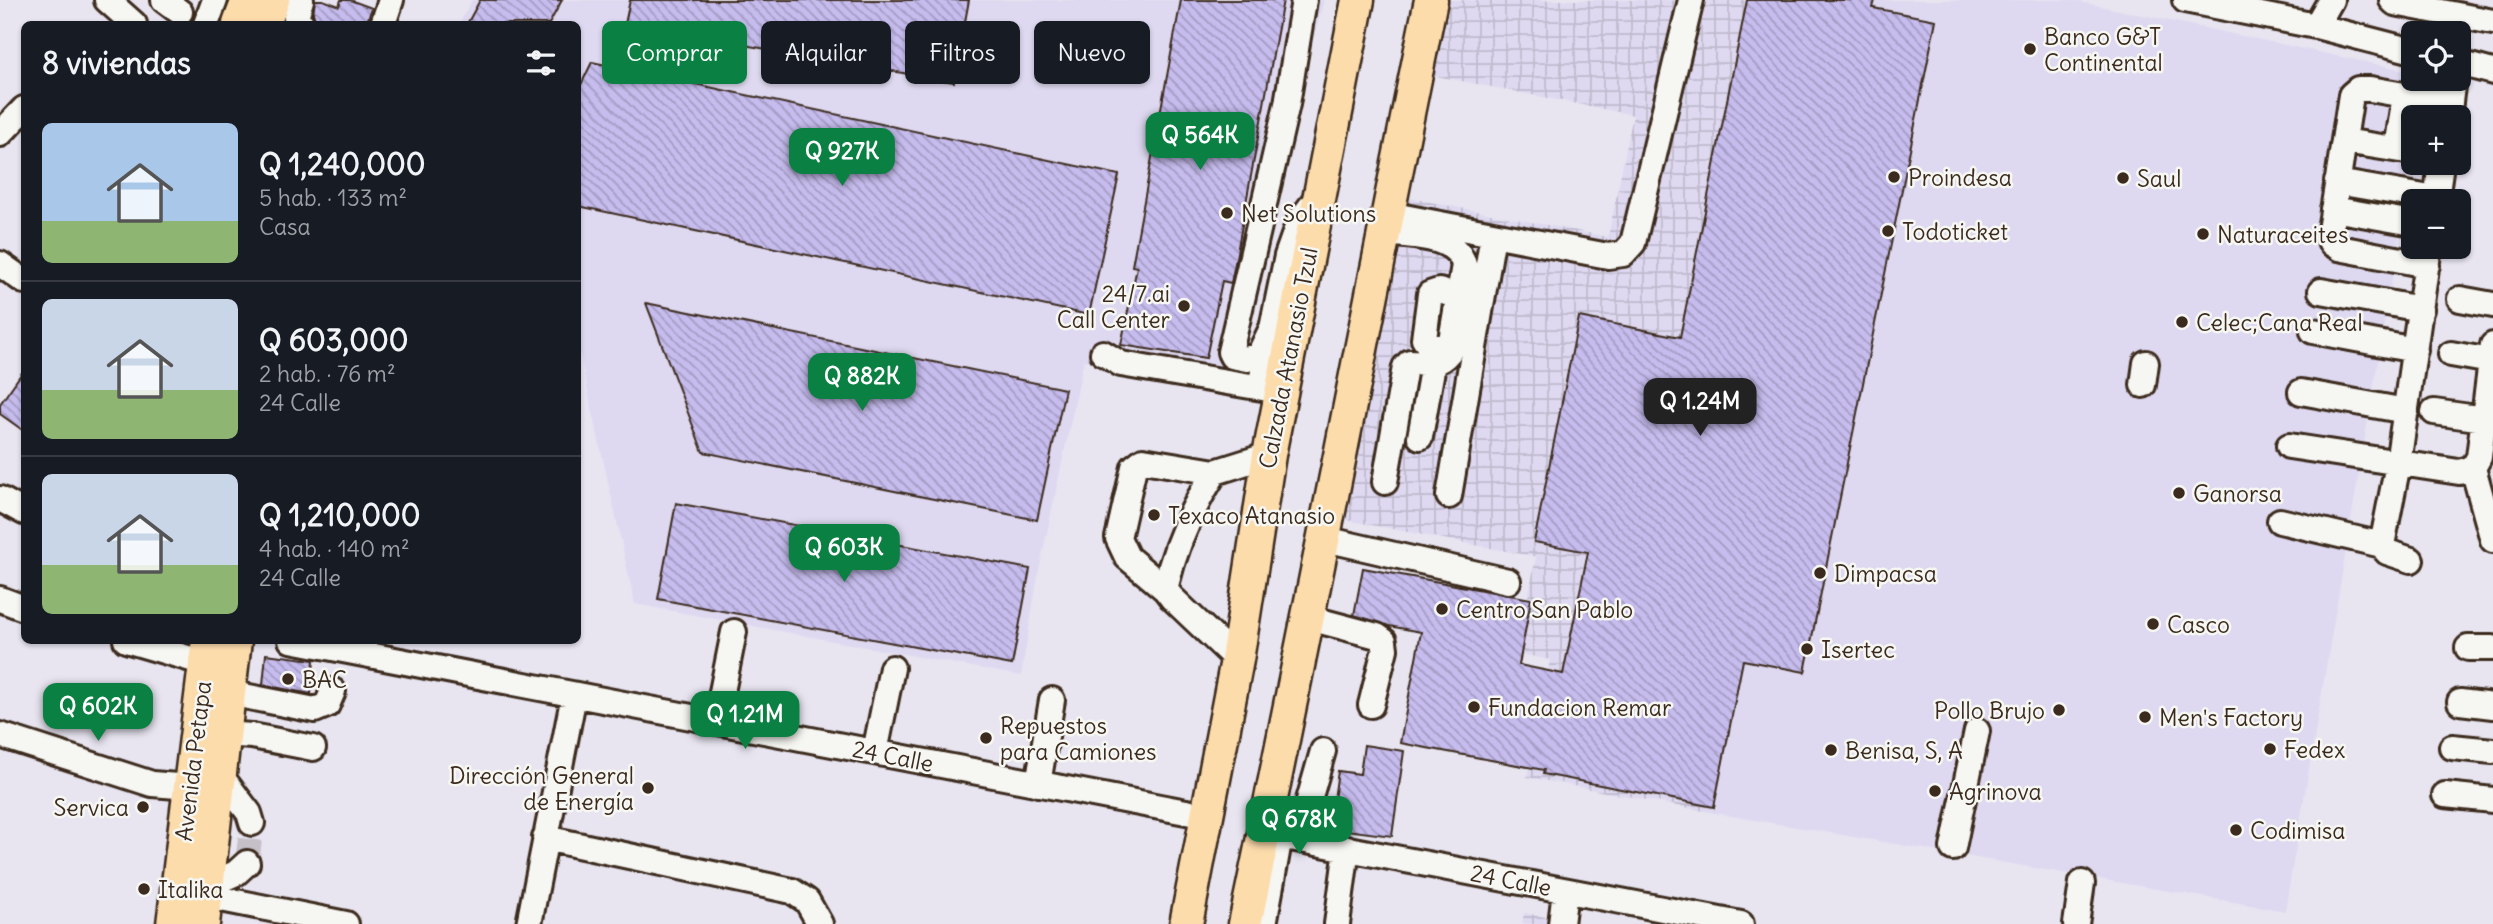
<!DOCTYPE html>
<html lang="es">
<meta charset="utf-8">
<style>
:root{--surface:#171b24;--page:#20242c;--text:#f1f3f6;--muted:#9ea1a6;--line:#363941;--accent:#0b8043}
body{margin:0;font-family:Delius,sans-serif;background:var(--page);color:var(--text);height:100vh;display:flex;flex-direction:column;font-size:26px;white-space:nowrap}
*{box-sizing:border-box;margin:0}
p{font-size:23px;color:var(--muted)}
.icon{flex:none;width:38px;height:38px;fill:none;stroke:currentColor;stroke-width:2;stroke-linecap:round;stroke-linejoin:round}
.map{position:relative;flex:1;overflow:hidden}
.drawer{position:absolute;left:21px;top:21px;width:560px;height:623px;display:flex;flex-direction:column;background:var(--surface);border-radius:10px;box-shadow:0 2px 5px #0004}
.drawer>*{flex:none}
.guide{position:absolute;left:602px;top:21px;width:665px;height:63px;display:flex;gap:14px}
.controls{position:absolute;left:2401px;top:21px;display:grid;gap:14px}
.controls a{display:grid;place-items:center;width:70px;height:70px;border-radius:10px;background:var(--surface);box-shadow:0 2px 5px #0004;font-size:35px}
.price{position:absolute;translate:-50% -60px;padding:0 16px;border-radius:14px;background:var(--accent);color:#fff;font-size:23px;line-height:46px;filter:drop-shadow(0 2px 4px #0008)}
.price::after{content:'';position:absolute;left:50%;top:42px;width:21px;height:16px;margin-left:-10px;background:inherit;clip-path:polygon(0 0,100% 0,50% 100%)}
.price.on{background:#222;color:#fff}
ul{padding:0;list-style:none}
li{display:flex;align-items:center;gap:21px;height:175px;padding:0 21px}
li+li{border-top:2px solid var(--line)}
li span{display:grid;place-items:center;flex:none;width:196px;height:140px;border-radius:10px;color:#555}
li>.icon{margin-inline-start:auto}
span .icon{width:84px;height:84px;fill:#fffc;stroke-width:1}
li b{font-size:30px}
h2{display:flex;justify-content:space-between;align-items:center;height:84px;padding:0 21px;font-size:30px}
.tag{padding:0 24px;border-radius:10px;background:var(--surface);box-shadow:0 2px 5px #0004;font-size:24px;line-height:63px}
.tag.on{background:var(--accent);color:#fff}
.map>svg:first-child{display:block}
.built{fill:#ded9f0}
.industrial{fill:url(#industrial-grid)}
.building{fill:url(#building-back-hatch);stroke:#3b2a1e;stroke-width:2}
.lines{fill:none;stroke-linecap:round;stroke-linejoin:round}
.minor-tunnel{stroke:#c5c0c7;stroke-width:24;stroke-dasharray:24 12;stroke-linecap:butt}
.minor-casing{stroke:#3b2a1e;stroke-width:30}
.major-casing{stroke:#3b2a1e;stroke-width:37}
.minor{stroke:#f6f6f2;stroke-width:24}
.major{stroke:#fddcac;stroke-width:32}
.poi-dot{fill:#3b2a1e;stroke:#f6f6f2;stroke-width:2.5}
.labels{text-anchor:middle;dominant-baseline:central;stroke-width:5;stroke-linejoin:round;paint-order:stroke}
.poi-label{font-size:23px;fill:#3b2a1e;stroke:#f6f6f2;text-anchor:start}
.street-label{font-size:23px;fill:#3b2a1e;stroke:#f6f6f2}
</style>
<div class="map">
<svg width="2493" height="924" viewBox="0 0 2493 924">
<defs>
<pattern id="industrial-grid" width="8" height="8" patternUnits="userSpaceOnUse" patternTransform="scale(1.75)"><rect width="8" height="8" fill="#ded9f0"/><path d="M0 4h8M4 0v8" fill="none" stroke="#bfbacd"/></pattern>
<pattern id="building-back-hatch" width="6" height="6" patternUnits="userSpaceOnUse" patternTransform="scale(1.75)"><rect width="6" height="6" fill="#c6bcee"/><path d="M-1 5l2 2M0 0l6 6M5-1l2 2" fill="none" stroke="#a299c0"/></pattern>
</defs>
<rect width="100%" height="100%" fill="#e8e5f1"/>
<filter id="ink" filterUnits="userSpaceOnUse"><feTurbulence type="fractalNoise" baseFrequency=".0143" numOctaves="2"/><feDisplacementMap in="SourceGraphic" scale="14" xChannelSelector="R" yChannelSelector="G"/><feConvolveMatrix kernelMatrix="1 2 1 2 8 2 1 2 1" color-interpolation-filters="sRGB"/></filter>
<g filter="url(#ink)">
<path class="built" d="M472,0h852l-78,293 -16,94 -146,-27 -45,210 -18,106 -386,-72 -57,-258v-322h-119z
M1875,0h196l342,72v7h13l-7,38h-6v36l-128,758 -571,-98z"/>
<path class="industrial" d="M1446,0h429l-161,813 -187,-36 23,-117 -33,-7 19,-96 -190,-37 64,-322 198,39 25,-122 -202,-40z
M1524,913l60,11h-62z"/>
<path class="building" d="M315,0h8l16,6 2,-6h9l22,8 -6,16h-50l-3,-11z
M480,0h82l-13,24h-82z
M630,0h339l-15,82 -329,-58z
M1181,0h102l-47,258 -5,25 -9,-2 -16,77 -85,-13 16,-78 -5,-1z
M1747,0h128l-2,8 63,12 -131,652 -62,-12 -29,147 -171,-33 1,-4 -144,-27 21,-111 -32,-6 -35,-11 9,-47 168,31 -12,66 44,9 25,-122 -54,-10 45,-225 101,20z
M592,62l527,113 -30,140 -511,-109v-115z
M646,303l419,86 -28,131 -334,-68z
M24,370v61l-24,-17v-10z
M676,503l354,66 -18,96 -354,-66z
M266,654l48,6 -3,34 -48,-9z
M1364,745l40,6 -12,85 -62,-8 8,-57 22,3z"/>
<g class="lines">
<path class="minor-tunnel" d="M247,863l5,-40"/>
<defs>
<path id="minor" d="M107,0l27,24
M164,0l16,12
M301,0l-5,17 6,7
M2185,0l131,26 97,25
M2392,0l3,3 98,19
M206,24l9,-24
M383,24l8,-24
M2316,26l15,-26
M2459,63l34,9
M2448,117l5,-38
M0,134l24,-25
M2344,141l69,11
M2397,149l8,-54
M2337,182l99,17
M2436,201l5,-38
M2333,209l80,14
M1388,214l220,42 15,-2 10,-11 58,-243
M1383,233c25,3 74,1 81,32l-15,87c-12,15 -23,10 -39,10l-5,5 -20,115
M0,264l24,17
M2427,265l-88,-17 -8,-5 -2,-6 22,-142 7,-6h12l80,14
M2321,291l100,18
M2460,299l33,6
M1272,328l-13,27 -12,4 -15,-3 -2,-4 57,-248 17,-104
M2313,331l102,19
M1449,352l-22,-9 -3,-4 6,-45 9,-3 21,6
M1103,353l18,11 153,26
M2451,354l40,7
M2143,385l3,-22
M1260,387l27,-131 12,-34 18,-24
M2301,392l105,19
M2434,412l50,7
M1420,437l13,-73
M2289,446l170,26 14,-4 6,-11 14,-112
M2473,468l20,72
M1449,496l44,-261
M0,499l24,13
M2280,521l102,24
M1325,539l183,42
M2411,560l-24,-8 -5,-7 16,-81 31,-217
M1165,589c10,-43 26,-80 50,-117
M0,599l24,9
M1309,618l68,18 7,5 1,8 -14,56
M126,640l79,23
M291,640l916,176
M2468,648h25
M1237,660l-65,-62 -7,-9 -38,-32 -9,-19 16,-71 9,-7 72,12 54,-17
M229,693l86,17 12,-5 6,-14
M2460,702l33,4
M716,722l18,-90
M224,734l28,2 61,12
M0,735l152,49 38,3
M2452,747l41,4
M875,752l17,-84
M220,775l29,38 3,10
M1038,784l14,-84
M2445,795l48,5
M1280,836l461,88
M545,838l247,53 15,10 13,23
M1298,839l25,-88
M1953,848l24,-117
M207,886l29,-13 11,-10
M206,896l140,28
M529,924l45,-229
M1264,924l16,-88 -1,-15
M1337,924l10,-76
M1561,924l4,-33
M2076,924l6,-41"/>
<path id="major" d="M239,24l9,-24
M264,24l9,-24
M173,924l35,-284
M203,924l32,-284
M1186,924l51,-264 32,-205 89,-455
M1245,924c65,-308 123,-616 186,-924"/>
</defs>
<use href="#minor" class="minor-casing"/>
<use href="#major" class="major-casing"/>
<use href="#minor" class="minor"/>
<use href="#major" class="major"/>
</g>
</g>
<g class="poi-dot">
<circle cx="2030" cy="49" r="7"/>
<circle cx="1894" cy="177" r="7"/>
<circle cx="2123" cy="178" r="7"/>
<circle cx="1227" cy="213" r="7"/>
<circle cx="1888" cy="231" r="7"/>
<circle cx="2203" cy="234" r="7"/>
<circle cx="1184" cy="306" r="7"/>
<circle cx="2182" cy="322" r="7"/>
<circle cx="2179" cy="493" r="7"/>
<circle cx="1154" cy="515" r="7"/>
<circle cx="1820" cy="573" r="7"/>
<circle cx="1442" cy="609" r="7"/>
<circle cx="2153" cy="624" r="7"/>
<circle cx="1807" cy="649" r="7"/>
<circle cx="288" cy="679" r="7"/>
<circle cx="1474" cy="707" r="7"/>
<circle cx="2059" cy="710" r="7"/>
<circle cx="2145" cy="717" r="7"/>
<circle cx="986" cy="738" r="7"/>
<circle cx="2270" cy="749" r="7"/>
<circle cx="1831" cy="750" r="7"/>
<circle cx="648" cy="788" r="7"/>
<circle cx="1935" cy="791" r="7"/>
<circle cx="143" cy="807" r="7"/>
<circle cx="2236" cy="830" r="7"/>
<circle cx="144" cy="889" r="7"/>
</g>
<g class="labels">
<g class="poi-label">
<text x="2044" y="36">Banco G&amp;T<tspan x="2044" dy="26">Continental</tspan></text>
<text x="1908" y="177">Proindesa</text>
<text x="2137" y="178">Saul</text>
<text x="1241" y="213">Net Solutions</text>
<text x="1902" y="231">Todoticket</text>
<text x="2217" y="234">Naturaceites</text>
<text x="1170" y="293" text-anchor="end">24/7.ai<tspan x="1170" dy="26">Call Center</tspan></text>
<text x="2196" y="322">Celec;Cana Real</text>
<text x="2193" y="493">Ganorsa</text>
<text x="1168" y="515">Texaco Atanasio</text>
<text x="1834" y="573">Dimpacsa</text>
<text x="1456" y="609">Centro San Pablo</text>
<text x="2167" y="624">Casco</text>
<text x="1821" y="649">Isertec</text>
<text x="302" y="679">BAC</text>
<text x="1488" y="707">Fundacion Remar</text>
<text x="2045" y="710" text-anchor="end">Pollo Brujo</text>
<text x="2159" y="717">Men's Factory</text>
<text x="1000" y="725">Repuestos<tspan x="1000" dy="26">para Camiones</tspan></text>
<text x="2284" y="749">Fedex</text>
<text x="1845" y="750">Benisa, S, A</text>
<text x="634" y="775" text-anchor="end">Dirección General<tspan x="634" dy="26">de Energía</tspan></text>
<text x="1949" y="791">Agrinova</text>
<text x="129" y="807" text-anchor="end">Servica</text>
<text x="2250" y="830">Codimisa</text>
<text x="158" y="889">Italika</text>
</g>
<g class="street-label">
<text transform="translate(1288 358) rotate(-79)">Calzada Atanasio Tzul</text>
<text transform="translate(893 756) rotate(11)">24 Calle</text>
<text transform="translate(193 761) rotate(-83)">Avenida Petapa</text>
<text transform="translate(1511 880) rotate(11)">24 Calle</text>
</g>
</g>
</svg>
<div class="controls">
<a><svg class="icon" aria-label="locate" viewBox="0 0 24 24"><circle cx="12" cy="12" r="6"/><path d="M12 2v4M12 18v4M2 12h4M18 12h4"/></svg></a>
<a>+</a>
<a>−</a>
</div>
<b class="price" style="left:1200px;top:172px">Q 564K</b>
<b class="price" style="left:842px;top:188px">Q 927K</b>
<b class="price" style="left:862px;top:413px">Q 882K</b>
<b class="price on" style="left:1700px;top:438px">Q 1.24M</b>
<b class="price" style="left:844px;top:584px">Q 603K</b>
<b class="price" style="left:98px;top:743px">Q 602K</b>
<b class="price" style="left:745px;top:751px">Q 1.21M</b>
<b class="price" style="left:1299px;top:856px">Q 678K</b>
<div class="guide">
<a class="tag on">Comprar</a>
<a class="tag">Alquilar</a>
<a class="tag">Filtros</a>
<a class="tag">Nuevo</a>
</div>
<section class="drawer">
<h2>8 viviendas<svg class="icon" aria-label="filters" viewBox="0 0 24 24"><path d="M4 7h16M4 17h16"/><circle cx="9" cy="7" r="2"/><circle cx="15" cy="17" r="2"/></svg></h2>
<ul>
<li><span style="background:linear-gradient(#a9c7e8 70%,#8fb573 0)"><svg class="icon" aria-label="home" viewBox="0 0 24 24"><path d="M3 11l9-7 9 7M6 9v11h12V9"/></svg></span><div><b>Q 1,240,000</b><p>5 hab. · 133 m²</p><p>Casa</p></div></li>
<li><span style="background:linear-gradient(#c9d6e8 65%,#8fb573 0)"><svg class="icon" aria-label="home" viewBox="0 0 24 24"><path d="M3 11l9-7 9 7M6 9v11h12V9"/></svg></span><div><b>Q 603,000</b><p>2 hab. · 76 m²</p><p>24 Calle</p></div></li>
<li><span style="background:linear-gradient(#c9d6e8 65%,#8fb573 0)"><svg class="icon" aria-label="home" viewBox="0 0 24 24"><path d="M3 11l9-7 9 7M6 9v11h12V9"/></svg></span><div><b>Q 1,210,000</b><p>4 hab. · 140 m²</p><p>24 Calle</p></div></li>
</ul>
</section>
</div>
